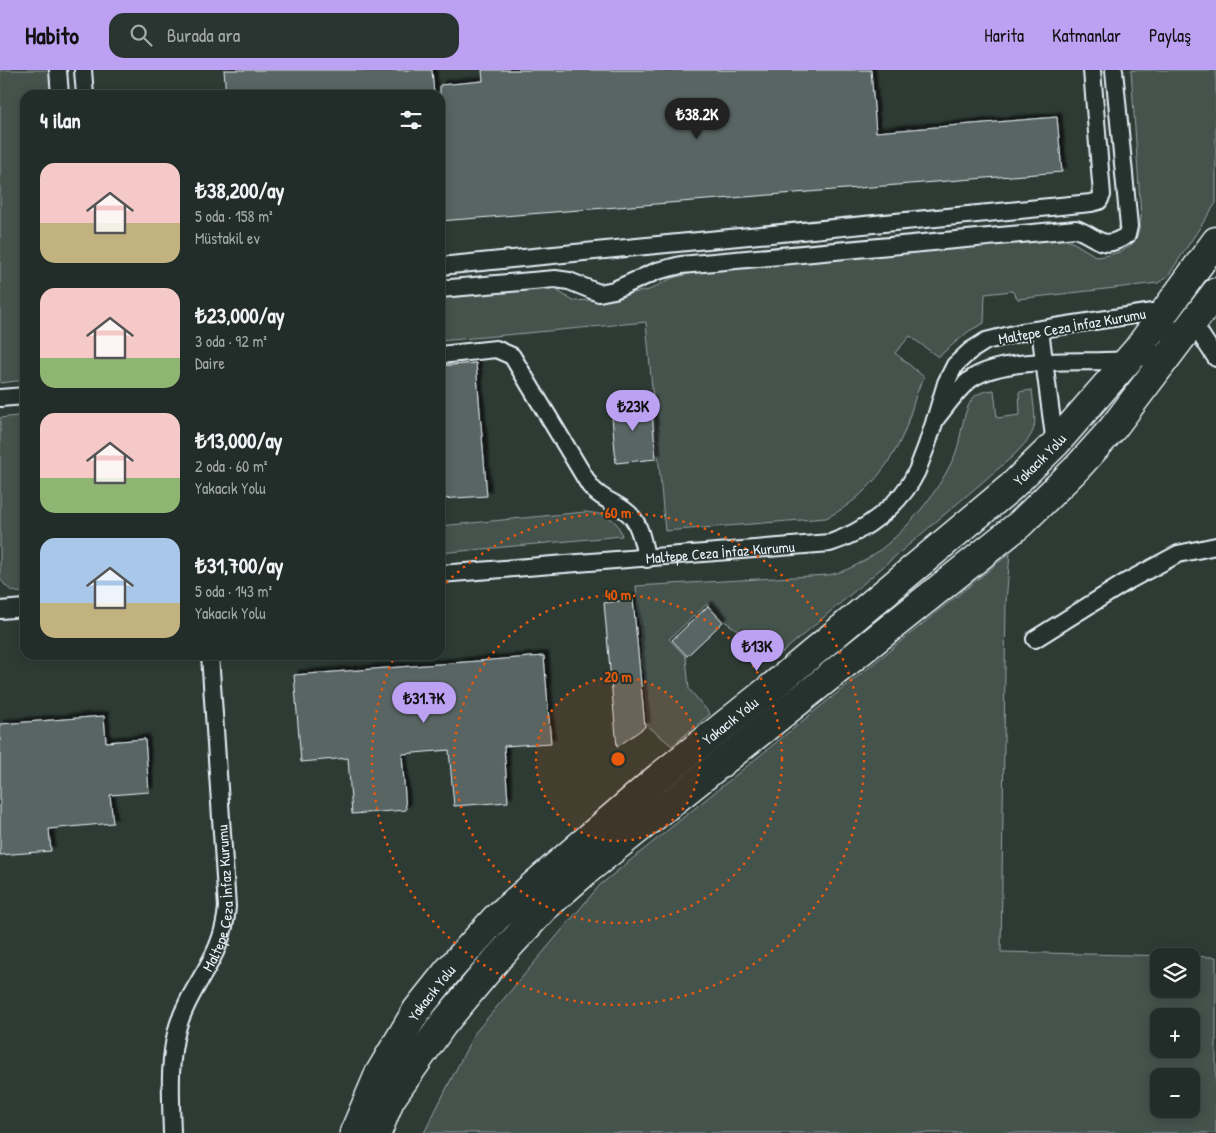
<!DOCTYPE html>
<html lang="tr">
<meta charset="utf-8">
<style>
:root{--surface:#222c28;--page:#2a3430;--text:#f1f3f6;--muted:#a2a7a8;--line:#3f4845;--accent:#bca0f2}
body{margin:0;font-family:"Patrick Hand",sans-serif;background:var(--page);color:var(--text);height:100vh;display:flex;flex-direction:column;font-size:19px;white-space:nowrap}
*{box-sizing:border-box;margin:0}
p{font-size:16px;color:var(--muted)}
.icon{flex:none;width:28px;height:28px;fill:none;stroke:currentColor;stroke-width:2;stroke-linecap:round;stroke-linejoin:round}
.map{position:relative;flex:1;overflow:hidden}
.sheet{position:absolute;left:20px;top:20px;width:425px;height:570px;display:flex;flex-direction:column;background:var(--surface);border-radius:15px;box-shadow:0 2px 12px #0003,0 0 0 1px var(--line)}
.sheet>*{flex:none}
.controls{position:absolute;left:1150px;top:878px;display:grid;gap:10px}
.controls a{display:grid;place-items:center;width:50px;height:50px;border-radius:10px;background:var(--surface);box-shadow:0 2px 12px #0003,0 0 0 1px var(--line);font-size:25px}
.price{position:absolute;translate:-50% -42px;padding:0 11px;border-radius:18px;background:var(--accent);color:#111;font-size:16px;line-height:32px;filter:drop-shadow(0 1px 2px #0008)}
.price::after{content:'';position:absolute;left:50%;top:30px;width:15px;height:11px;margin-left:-8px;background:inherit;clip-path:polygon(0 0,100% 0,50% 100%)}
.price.active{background:#222;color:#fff}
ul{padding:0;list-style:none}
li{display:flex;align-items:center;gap:15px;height:125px;padding:0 20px}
li span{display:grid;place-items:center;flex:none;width:140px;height:100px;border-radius:15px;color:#555}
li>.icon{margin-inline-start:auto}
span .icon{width:60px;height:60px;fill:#fffc;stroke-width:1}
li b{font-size:21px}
h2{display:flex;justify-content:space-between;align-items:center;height:60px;padding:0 20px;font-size:21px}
header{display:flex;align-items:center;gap:30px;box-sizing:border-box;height:70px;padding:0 25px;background:var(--accent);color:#111}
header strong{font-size:24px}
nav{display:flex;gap:28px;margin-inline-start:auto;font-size:18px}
.search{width:350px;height:45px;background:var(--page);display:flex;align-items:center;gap:12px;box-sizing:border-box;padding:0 18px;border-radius:15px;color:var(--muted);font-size:19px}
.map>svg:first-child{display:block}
.green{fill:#45524e;stroke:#96a2a3;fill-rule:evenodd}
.building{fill:#596563;stroke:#e8f1f8;filter:url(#shadow)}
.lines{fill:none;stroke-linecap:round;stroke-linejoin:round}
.lane-casing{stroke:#e8f1f8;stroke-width:20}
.secondary-casing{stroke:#e8f1f8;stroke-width:31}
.lane{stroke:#26332d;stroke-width:16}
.secondary{stroke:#26332d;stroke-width:28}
.ring{fill:none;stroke:#e8590c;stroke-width:2.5;stroke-dasharray:2.5 5}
.labels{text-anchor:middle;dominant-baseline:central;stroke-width:4;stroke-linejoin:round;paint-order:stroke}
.street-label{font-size:15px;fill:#e8f1f8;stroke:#26332d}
.centre{fill:#e8590c;stroke:#26332d;stroke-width:2.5}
.ring-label{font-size:15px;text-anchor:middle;font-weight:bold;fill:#e8590c;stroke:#26332d;stroke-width:4;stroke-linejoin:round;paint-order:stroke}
</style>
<header>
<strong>Habito</strong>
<div class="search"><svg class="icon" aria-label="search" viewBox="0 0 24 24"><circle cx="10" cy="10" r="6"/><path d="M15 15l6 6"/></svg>Burada ara</div>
<nav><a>Harita</a><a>Katmanlar</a><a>Paylaş</a></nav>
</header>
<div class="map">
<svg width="1216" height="1063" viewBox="0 0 1216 1063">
<defs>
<filter id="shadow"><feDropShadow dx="4.5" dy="-4.5" stdDeviation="1" flood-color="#0009"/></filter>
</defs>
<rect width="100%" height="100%" fill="#2e3b35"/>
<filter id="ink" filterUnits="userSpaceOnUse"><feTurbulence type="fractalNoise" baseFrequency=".02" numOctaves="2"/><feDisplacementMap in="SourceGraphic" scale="10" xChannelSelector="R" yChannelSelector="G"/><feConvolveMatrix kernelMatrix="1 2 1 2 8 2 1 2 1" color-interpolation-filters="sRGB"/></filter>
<g filter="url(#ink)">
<path class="green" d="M0,0h49l3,25h-27v285l-25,3z
M1131,0h85v133l-48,73 -10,7 -140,16 -6,-8 -27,3 -1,29 -15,8 -31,26 -28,-21 -15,17 29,24c-10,18 -13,39 -21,58 -15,34 -43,67 -77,83l-161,13 -19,-209 -206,19v-44l106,-9 9,1 18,12 19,-1 57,-10 23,-12 30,-7 358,-33 14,5 23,14c28,-4 42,-10 44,-41z
M994,320l3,28 23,-3 -1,-23 13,-2c4,38 8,39 -20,67l-235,200 -53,-36 -17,-17 -38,35 17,18 3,32 21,25 -38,32 -24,-20 -12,-140 192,-11c52,-9 109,-75 128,-123 6,-16 6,-40 17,-54 6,-6 13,-7 21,-8z
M25,345v177c-12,2 -19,-4 -25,-14v-160z
M585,442c18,2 32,4 37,24l-182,17v-27z
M1010,483l-4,49 -5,350 215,5v176h-792l50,-99 126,-149zM1159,886h32v33h-32zM1159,946h32v33h-32zM1159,1006h32v33h-32z"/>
<path class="building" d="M224,0h208l2,25h-208z
M482,0h389l5,62 181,-15 5,55 -622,49v-136l43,-4z
M476,293l11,133 -47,3v-133z
M651,331l5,58 -40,4 -5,-58z
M633,529l12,128 -28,20 -13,-144z
M708,536l15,16 -36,34 -15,-16z
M544,586l7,87 -47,3 4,56 -54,4 -5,-56 -47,4 4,56 -54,4 -4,-56 -47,4 -7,-87z
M104,646l2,26 39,-3 4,53 -39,3 3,28 -64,6 2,22 -51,4v-131z"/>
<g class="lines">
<defs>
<g id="lane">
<path d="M58,0l2,25"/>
<path d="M83,0l2,25"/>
<path d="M440,196l651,-63 8,-2 3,-6 -10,-125"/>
<path d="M440,219l115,-10 14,2 30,12 15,-3 43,-19 24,-6 395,-36c22,8 26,23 51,6l2,-9 -15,-156"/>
<path d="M1166,240l5,41c-14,3 -30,8 -45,9 -42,4 -120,-5 -155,19 -14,10 -25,28 -36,41l11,-37 9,-18 15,-14 16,-10 36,-9z"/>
<path d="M1193,253l23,35"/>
<path d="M1040,260l15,114"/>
<path d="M440,285l56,-6 16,7 78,130c13,16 32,18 42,31 9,10 11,29 15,42"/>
<path d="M0,328l25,-2"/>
<path id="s1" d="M440,504l390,-31c34,-11 71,-38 87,-72 7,-17 13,-34 18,-51"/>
<path d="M0,540l25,-2"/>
<path d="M1035,569l91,-57 52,-28 38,-8"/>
<path id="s2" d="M172,1063c-1,-35 -4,-72 6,-107 14,-45 45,-67 49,-119l-17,-252"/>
</g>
<g id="secondary">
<path id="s3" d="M354,1063l25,-59 38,-64 31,-39 48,-53 163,-141 113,-90 239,-200 44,-43 82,-94 79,-109"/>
<path d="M377,1063l13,-33 53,-76 55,-66 47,-51 41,-36 434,-347 57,-56 36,-40 103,-136"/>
</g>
</defs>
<use href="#lane" class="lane-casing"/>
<use href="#secondary" class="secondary-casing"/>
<use href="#lane" class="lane"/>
<use href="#secondary" class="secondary"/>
</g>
</g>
<circle cx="618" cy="689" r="82" fill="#e8590c" fill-opacity=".12"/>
<g class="ring">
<circle cx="618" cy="689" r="82"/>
<circle cx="618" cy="689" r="164"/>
<path d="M441 518A246 246 0 1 1 395 585"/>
</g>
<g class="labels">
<g class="street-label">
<text transform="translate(1072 256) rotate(-10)">Maltepe Ceza İnfaz Kurumu</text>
<text stroke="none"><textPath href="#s3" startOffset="971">Yakacık Yolu</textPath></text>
<text stroke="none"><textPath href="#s1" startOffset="281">Maltepe Ceza İnfaz Kurumu</textPath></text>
<text stroke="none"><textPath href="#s3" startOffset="566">Yakacık Yolu</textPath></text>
<text stroke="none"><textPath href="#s2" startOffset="245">Maltepe Ceza İnfaz Kurumu</textPath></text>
<text stroke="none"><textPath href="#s3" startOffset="161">Yakacık Yolu</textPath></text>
</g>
</g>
<circle cx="618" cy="689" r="8" class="centre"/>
<g class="ring-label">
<text x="618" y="448">60 m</text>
<text x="618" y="530">40 m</text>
<text x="618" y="612">20 m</text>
</g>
</svg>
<div class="controls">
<a><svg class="icon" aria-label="layers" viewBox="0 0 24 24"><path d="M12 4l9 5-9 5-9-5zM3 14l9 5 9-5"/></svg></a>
<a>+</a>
<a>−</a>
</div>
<b class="price active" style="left:697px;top:70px">₺38.2K</b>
<b class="price" style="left:633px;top:362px">₺23K</b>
<b class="price" style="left:757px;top:602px">₺13K</b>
<b class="price" style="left:424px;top:654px">₺31.7K</b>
<section class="sheet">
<h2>4 ilan<svg class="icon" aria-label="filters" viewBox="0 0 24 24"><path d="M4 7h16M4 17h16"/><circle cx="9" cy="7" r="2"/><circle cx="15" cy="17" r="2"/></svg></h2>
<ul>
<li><span style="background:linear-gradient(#f6c9c9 60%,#c2b280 0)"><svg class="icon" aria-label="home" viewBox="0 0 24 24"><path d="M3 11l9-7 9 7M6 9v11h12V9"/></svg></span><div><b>₺38,200/ay</b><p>5 oda · 158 m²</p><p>Müstakil ev</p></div></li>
<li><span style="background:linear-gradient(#f6c9c9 70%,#8fb573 0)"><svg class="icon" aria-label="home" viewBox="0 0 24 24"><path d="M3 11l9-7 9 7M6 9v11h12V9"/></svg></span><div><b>₺23,000/ay</b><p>3 oda · 92 m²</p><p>Daire</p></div></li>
<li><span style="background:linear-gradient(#f6c9c9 65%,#8fb573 0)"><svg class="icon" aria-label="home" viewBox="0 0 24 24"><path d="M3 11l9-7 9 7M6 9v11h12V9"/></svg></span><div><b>₺13,000/ay</b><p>2 oda · 60 m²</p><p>Yakacık Yolu</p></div></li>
<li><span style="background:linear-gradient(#a9c7e8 65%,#c2b280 0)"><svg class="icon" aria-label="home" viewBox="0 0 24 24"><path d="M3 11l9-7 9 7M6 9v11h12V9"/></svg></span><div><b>₺31,700/ay</b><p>5 oda · 143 m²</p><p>Yakacık Yolu</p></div></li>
</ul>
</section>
</div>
